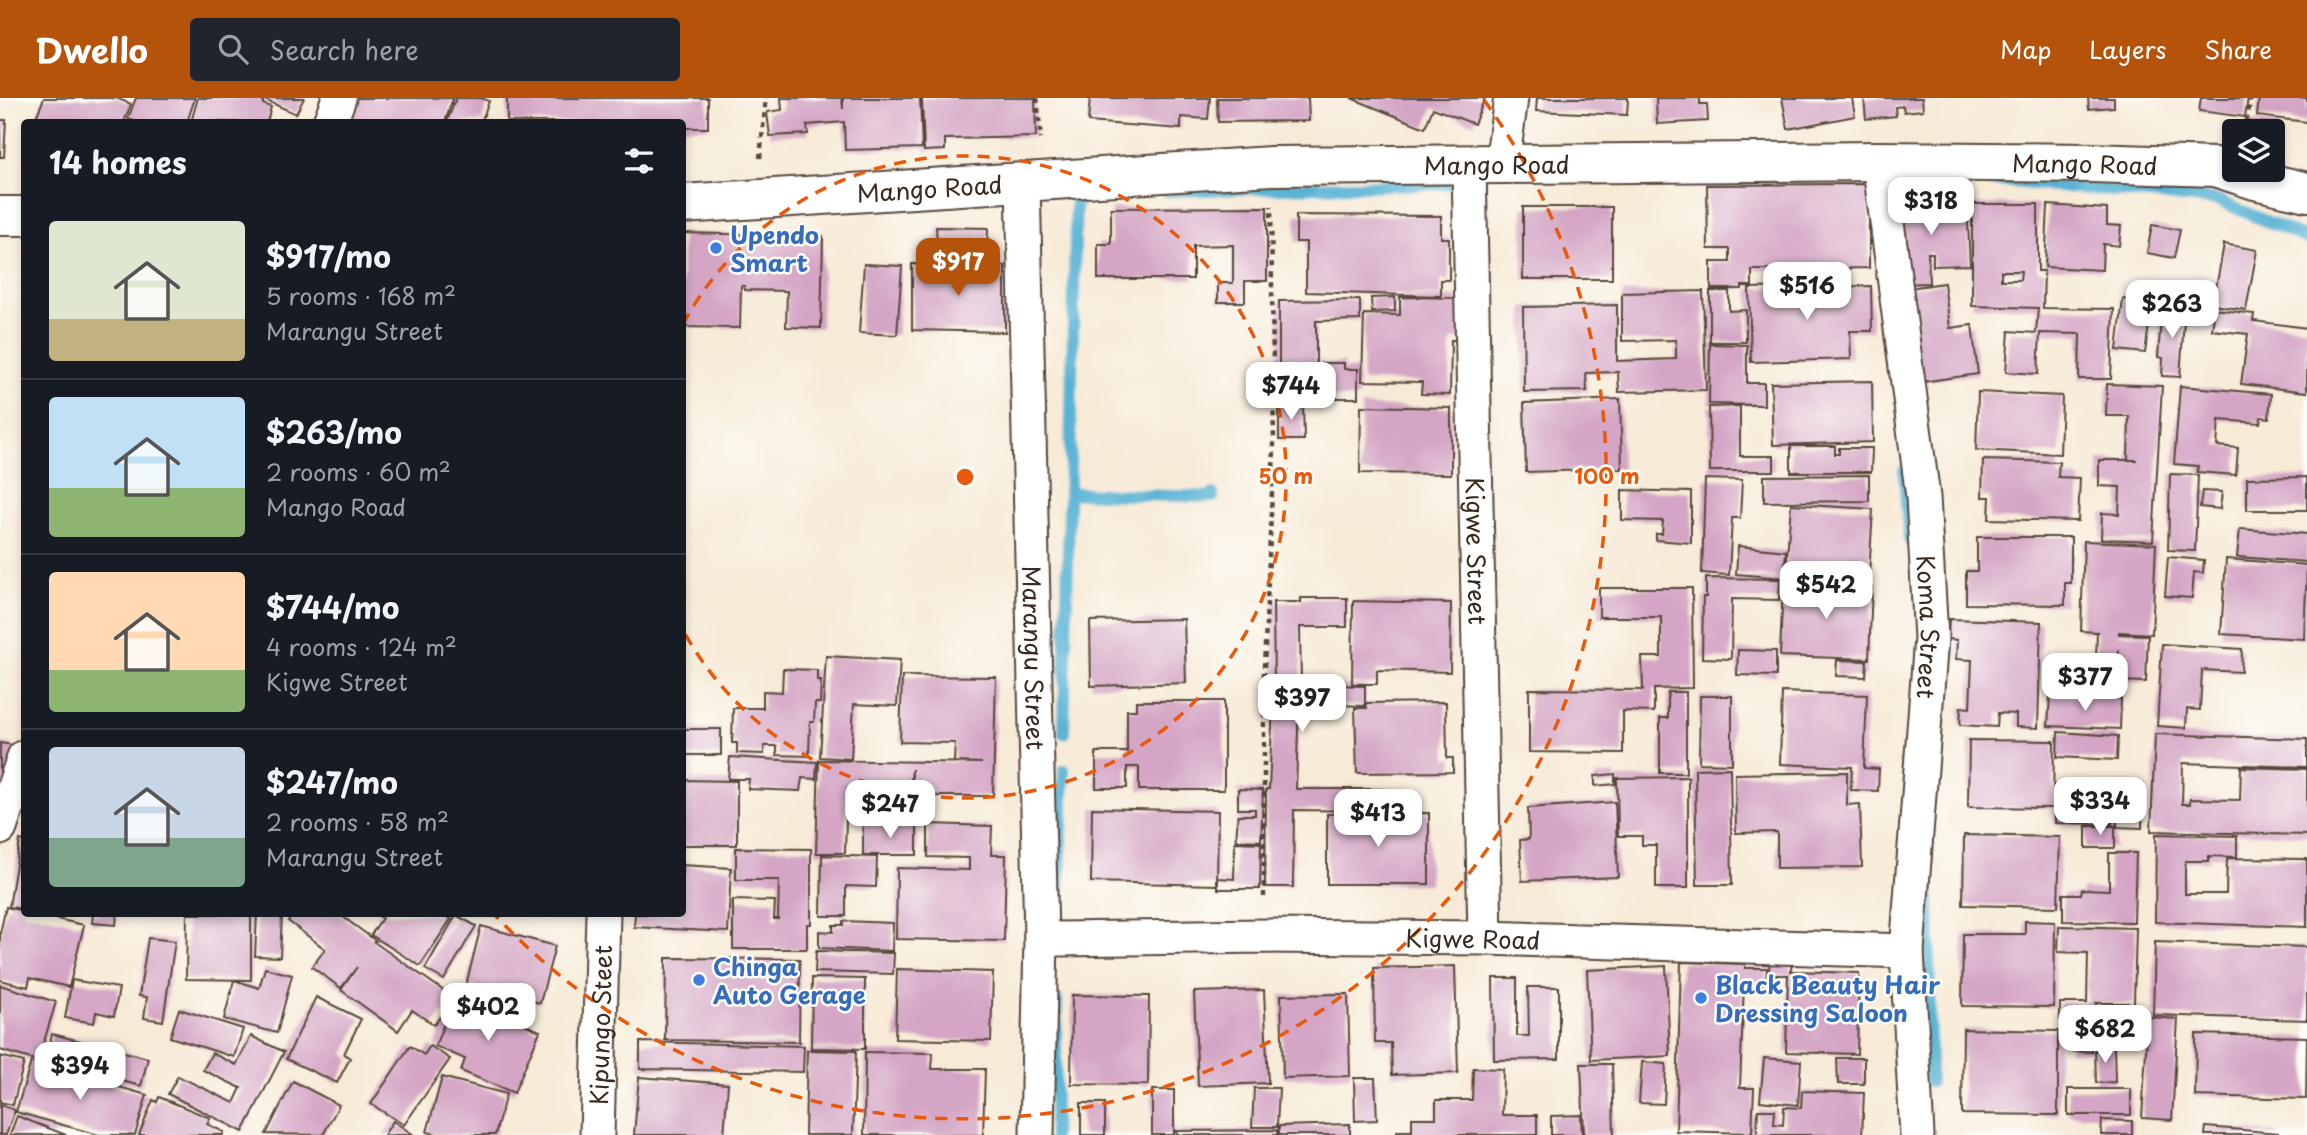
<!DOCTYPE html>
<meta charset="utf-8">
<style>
:root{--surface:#171b24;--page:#20242c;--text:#f1f3f6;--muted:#9ea1a6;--line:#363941;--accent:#b45309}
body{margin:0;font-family:"Playpen Sans",sans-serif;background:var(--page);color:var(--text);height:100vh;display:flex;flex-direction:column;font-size:26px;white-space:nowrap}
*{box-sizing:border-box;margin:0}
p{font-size:23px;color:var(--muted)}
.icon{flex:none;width:38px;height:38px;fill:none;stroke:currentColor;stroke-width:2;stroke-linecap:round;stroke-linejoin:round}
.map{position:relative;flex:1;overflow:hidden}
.drawer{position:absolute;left:21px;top:21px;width:665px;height:798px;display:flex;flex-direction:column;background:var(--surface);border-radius:7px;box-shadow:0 4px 10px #0003}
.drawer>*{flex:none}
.tools{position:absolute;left:2222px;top:21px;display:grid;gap:14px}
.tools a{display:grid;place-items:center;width:63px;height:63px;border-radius:7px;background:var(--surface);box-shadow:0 4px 10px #0003;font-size:35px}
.price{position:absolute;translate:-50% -60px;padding:0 16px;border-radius:14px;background:#fff;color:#222;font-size:23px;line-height:46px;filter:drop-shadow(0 2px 4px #0008)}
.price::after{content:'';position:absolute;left:50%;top:42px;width:21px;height:16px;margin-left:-10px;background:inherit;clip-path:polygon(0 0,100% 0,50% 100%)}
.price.current{background:var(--accent);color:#fff}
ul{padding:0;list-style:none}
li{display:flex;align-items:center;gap:21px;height:175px;padding:0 28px}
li+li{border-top:2px solid var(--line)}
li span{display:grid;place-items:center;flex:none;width:196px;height:140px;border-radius:7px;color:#555}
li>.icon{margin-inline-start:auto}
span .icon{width:84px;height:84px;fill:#fffc;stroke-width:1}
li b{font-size:30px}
h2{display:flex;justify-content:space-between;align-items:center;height:84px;padding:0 28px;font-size:30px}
header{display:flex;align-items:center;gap:42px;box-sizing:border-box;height:98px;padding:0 35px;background:var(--accent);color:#fff}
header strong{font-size:33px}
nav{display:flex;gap:38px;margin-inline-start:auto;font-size:24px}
.search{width:490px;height:63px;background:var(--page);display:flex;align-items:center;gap:18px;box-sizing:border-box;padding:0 24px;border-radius:7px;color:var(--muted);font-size:26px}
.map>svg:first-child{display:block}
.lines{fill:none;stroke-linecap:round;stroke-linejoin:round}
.stream{stroke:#58b3d5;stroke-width:12}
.building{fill:#d4a5c5;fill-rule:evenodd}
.minor-casing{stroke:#57473a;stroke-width:37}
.tertiary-casing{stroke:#57473a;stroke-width:42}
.path{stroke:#57473a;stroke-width:4.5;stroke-dasharray:5 5;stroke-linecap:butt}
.minor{stroke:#fff;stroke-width:33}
.tertiary{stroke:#fff;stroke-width:38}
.ring{fill:none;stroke:#e8590c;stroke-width:3.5;stroke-dasharray:12 9}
.shop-dot{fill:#3f7fe0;stroke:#fdfcf7;stroke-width:2.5}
.labels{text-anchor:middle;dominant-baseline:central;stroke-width:5;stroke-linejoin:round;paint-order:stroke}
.street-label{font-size:24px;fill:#3b2a1e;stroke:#fdfcf7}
.shop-label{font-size:24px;font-weight:bold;fill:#366cbe;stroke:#fdfcf7;text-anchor:start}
.centre{fill:#e8590c;stroke:#fdfcf7;stroke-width:3.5}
.ring-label{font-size:21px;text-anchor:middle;font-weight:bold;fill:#e8590c;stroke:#fdfcf7;stroke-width:5;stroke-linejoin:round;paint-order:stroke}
</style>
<header>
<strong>Dwello</strong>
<div class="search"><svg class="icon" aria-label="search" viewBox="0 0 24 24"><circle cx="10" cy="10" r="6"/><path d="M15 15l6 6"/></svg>Search here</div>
<nav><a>Map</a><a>Layers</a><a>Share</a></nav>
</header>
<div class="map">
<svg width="2307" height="1037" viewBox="0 0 2307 1037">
<rect width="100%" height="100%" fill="#fdfcf7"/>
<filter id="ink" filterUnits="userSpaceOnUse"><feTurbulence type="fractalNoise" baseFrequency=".0143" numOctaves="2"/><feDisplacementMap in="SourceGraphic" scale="14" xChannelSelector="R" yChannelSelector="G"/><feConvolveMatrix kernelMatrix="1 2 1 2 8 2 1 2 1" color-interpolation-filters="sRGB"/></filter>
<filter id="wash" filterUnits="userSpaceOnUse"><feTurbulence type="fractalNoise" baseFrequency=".00686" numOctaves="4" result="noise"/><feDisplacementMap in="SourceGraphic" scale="28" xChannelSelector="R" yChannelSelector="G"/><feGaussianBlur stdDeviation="1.57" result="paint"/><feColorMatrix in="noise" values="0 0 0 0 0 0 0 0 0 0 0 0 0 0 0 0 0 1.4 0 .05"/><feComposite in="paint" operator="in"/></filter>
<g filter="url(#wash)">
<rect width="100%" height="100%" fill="#f7ead7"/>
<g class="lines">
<path class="stream" d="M1988,82l229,20 90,39
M1166,93l304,-8
M1904,373l5,69
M1069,395l144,4v-3
M1064,635l12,-540 9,-1
M1929,764l1,220
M1059,812l5,-140
M1054,1037l3,-135"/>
</g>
<g id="blocks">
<path class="building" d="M44,0h72l15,6 -7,18h-90z
M136,0h59l-8,24h-51l-8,-3z
M198,0h106l-8,16 -33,-15v5l8,3 -4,15h-76z
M345,0h108l-8,24h-108z
M456,0h25l8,3 -7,19 6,2h-41z
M507,0h201v30h-26v-6h-175z
M781,0h61l1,11v-11h77l2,50 -77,2 -1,-28 -37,3 1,9 -38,2 -3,-24 15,-2z
M922,0h113l1,39 -91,2v11l-21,1z
M1090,0h120l-2,21 -27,-2v12l-93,-7z
M1217,0h91l1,23 -91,1z
M1351,0h134l-11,26 -41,-16 -8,20z
M1537,0h91l-1,17 -91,-4z
M1656,0h44v6h7l1,17 -51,3z
M1782,0h70l3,18 -67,13z
M1864,0h58l1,12 -19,2 -1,-6 -8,1 1,9 -30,3z
M2088,0h26v9l-25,2z
M2201,0h47l-3,19 -46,-6z
M2259,0h48v24l-50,-6z
M0,22h6l-2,37h-4z
M2250,24l29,2 -1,21h-5v-14h-24z
M1869,86v84l-59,1v15h-38v-14h-20v16h-10v3h-31v-27h19v-13h-22l-1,-64z
M1967,102l3,65 -37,1v-13h-5l1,30 -29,1 -5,-81z
M1972,106h66v67h6l-1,37 71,1 -3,70h-32l1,-45 -40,-1 -2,41 -32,-2 3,-41 27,2 2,-25 -66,-2zM2001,173h20l-1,9h-19z
M2048,107l59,4v16l14,1 -2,20 -16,-2 -1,26 -57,-3z
M1267,109v74h-22v21h-27v-19h15v-38l-40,1v33h-95v-35h13v-36z
M1523,109h89v72h-89z
M1296,117l145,1v22h8v42h-8v16l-135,-4v-50h-10z
M2152,127l28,5 -6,28 -27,-5z
M936,129l52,1 -1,36 -49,-1z
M682,135l141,3 -2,92 -35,-1 1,-36 -42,-1v-4h-4l-1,42 -58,-1z
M2224,146l33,6 -11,60 -33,-5z
M864,166l38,2 -5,69 -38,-2z
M912,166l93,2v66l-93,-2z
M1944,185l6,45 22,-3 6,49 -57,8 -12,-94z
M1871,188l1,45h-22l1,28 -100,3 -2,-74z
M1703,193l3,99 -87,2 -1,-20 -32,1 1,18 -63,1 -1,-85 94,-2v56l59,-2v-19l-54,1v-48z
M1710,193h19v20l17,-1v32h-36z
M1395,199v14l-23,1 -1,-14z
M1400,199l66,1 -1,42h-14l-1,55 -29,-1 1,-12 -60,-1 2,-67 36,1z
M2123,201l29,4 -7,50 -28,-3z
M1360,202v20l-44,1v47l-37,1v-68z
M2162,207l23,2 -5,70 -18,-1 1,-18 -5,-1z
M2215,211l39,5 -1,7 54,7v64l-66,-8 7,-50 -36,-4z
M1710,246l37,1v38h17v22l-55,-1z
M1321,265h23v6h14v29h-47v-29h10z
M1304,278v20l-24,1v-20z
M1872,283l1,61 -100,3 -2,-62z
M2107,286l55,2 -9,155 -52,-2 1,-26 17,1 1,-27 -21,-1v-26h38h-9l1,-44h-23z
M2180,288l91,8 -2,24 -8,-1 -1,6 -41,-3 -2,26 21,2 -2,27 -39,-3 1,-6 -24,-2z
M1978,294l84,4 -2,58 -84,-4z
M1620,301l2,70 -96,3 -2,-69z
M1279,306h24l1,36h-25z
M1361,308l90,2v66l-91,-1z
M1740,308v50h34v15h-64l-1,-64z
M1791,348h44v8h4v-6h33l-1,24h-80z
M1983,362l76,2 -1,15 22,1 -2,43 -89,-2 1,-22h-8z
M2170,376l28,1 -3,76 -27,-1z
M1869,377v26l-105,1v-26z
M2307,379v33h-60v-32z
M1705,381l37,1 -2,38h-8l-3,57 -27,-2z
M1622,392l69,2v51l-35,-3v-6h6l1,-13 -41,-1z
M2202,393l20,1 -2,17 -20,-2z
M1791,406l82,5 -4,66 -83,-5z
M2240,431l67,5v28l-70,-5z
M1977,439h94v46h-6v22l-99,-1v-33h11z
M2084,443l72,3 -4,90 -33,-2v2l29,1 -2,47 -29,-1 2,-32 -2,9 -21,-1 1,-25 -16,-1z
M1738,448l48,5 -2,27 -48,-4z
M2168,459l36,3 -1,13 -9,-1 -2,26 -27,-2z
M2226,461l81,6 -3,74 -83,-5z
M1706,480l74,1 -1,21 -47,-1 -1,60 -29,-1 1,-61h3z
M1783,485l89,4 -3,72 -89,-3z
M1599,490h93l1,100 -39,1v23l-31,-1v42l-94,-1v-63l114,1 -1,-33h19v-40h-62z
M1301,500h46v29h-47l1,55 -24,1 88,3v20l-66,-2 -3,85h86l-1,22 -87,-1 -1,77h-28l1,-98h3l5,-106 -1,-81h28z
M1353,503l98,2 -1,69 -73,-2v14h-25z
M1184,521l2,64 -95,3 -1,-65z
M1949,521l92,3 -3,106 -22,-1v-13l-18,-1 -1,14 -37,-2 1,-18 9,1 2,-48 -16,-1 1,-19 -9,-1z
M2162,546l80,5 -1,23 -39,-2 -2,40 -13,-1 -1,19 -29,-2z
M1738,552l38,1v25l-39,-1z
M826,558l74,4 -3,46 -43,-2 -3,55 -31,-2z
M1837,562l30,1 -1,16 -30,-1z
M783,571l34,1v10h4l-1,23h-5l-1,19h-4l-1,34 -32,-1v-9h-13v8l-27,-1v-10h-5l1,-35h30v-17l19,1z
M902,578l94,1 -3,119h-81v-27l-2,22 -63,-2 -2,64h-29l3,-93 163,3 -28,-1 1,-19 -55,-1z
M1668,594h18v81h-26v-55h8z
M1782,594l85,3 -3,73 15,1 -1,22 -27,-1 1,-23 -72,-3z
M1700,598h32v68l-33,-1z
M2050,598l71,3 -1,30 -72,-3z
M1136,603h88v89h-85v-23h-12v21h-31v-36h31v-42h9z
M1446,604l1,56h6v14l-96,1 -2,-65h12l-1,-5z
M682,631h39v26h-39z
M2058,634l60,4 -1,24 -60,-3z
M2155,636l152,5v28l-124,-4 -1,41h8v-5l50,1 1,-33 66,2v66l-156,-4z
M1969,642l85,1 -1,67 -85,-1z
M0,645l13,2 -6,39 -7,-1z
M730,659l87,5 -1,17 -14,-1 -2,13 -52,-2 1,-10h-21z
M1730,670l2,117h-35l-2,-116z
M1847,674v33l13,-1 2,63 -85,1v-36l-41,1 -1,-59z
M1615,676v10l-20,2v-10z
M1688,679v111h-32v-43h-14v-9h-24l-1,-58z
M682,682l55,1v64h-55z
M2117,685l26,1 -1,44 -25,-1z
M1238,691l25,1 -2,51 -25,-1 2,-25h17v-6h-17z
M2055,703l57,1v22l-57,-1z
M1615,704l3,75 -96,4 -2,-41 9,-1 -1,-31z
M1092,710l126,3 -1,74 -126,-3z
M1429,715v71h-102v-70z
M863,726l54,1v30h-54z
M928,726l64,2 -1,29h15l-2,86 -108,-2 1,-71 72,2v-12l-41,-1z
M2086,728h29v22h-29z
M2156,736l81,2v21l-28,-1v5h-24v33h41l1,-36 80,1v68l-152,-5z
M1964,737l96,2 -2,70 -95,-2z
M20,742l4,1v68l-15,-2z
M1235,744l26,1 -1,46h-42v-11l16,1z
M736,750l75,1v75h-4v25h-74v-49l42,1 -1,18h4l1,-39h-43z
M2109,755h27l-2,69 -71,-1v-27h18l1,-5 27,1z
M822,757l55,2 -1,30 -30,-1v30h-25z
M682,767l49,3 -3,64 -94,-5 1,-13h47z
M6,809l18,4v3h10l50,11 -15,62 -39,-9 -2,9 -28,-7v-47z
M93,816h24l-1,11 -24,-2z
M187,816h64v66l-65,-1z
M257,816h25l-2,43 -25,-1z
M293,816h46l37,27 -2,1 80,56 -20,27 -22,-15 -14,21 -57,-41 16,-23 -16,21 -29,-21 13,-18 -37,-28z
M375,816h67l9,5 -31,47 -49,-31 11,-17z
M456,817l20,11 -32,54 -19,-11z
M843,823l50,2 -1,28 -73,-3v-17l14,1v-7h10z
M2025,823l30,1 -1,85 -92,-1 1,-72h62z
M481,828l74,20 -15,57 -74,-18z
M2059,828l77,2 -2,75h-38v10h-14v7h-22v-17h27l1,-50 -30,-1z
M148,840l27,3 -12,80 -19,-3 3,-21 -8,-1z
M2155,844l152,5v73l-154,-5z
M816,853l78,2 -1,21 -78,-2z
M1770,856l22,1 -1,16 68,2 -2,81 -71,-2 2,-77h-19z
M666,860l134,1 -1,83 -134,-2z
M1681,864l64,2v4h22l-1,17 -22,-2 -4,105h14l-2,45 -76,-2z
M1455,868l3,107 -66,2 -1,-32h-16l-1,-75z
M1666,868l4,90 -79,4 -4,-90z
M265,870l27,7 -15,58 -53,-14 10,-39 25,8z
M897,871l96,3 -2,69 -96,-2z
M812,880l53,1v70l-54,-1z
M1493,880h24v58h12l-1,-49h31v72l-65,1z
M72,882l47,8 -5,28 -18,-4 -2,11 -29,-5z
M0,887l56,17 -18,59 -38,-11z
M1264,892l4,93 -70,3 -4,-94z
M1348,896l2,82 -67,2 -2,-83z
M456,897l84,36 -26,62 -53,-22 4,-12 -30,-13z
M1072,897l77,1 -1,89 -77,-1z
M316,899l45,22 -17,35 6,4 -13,25 -51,-24z
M179,911l64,20 -9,28 -64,-20z
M2148,919l30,2 -6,101 -30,-2z
M2070,929l22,1v24l-23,-1z
M1963,931l95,2v84l-96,-1z
M52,936l96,24 -7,28 -96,-25z
M2196,936l111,3 -1,62 -111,-3z
M251,938l33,16 -41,80 -75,-38 10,-18 56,27 7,-15 -38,-18 9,-17 24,12z
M640,944l164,4 -1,26 -163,-3z
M410,948l14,9 6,-9 20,13 -46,66 -33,-21z
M2114,949l1,35 -19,1 -1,-35z
M807,952l49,1 -3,84h-48z
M865,954l68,1 -1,16h53l-2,66h-119z
M0,958l24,6 -11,43 -13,-3z
M1764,960l37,3 -3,44 -38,-4z
M1837,960h27v26h-26z
M31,964l116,33 -12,40h-36l-83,-23z
M1642,964l24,2 -2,40 -25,-1z
M1581,966h31l2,71h-30z
M1473,970l30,1 -1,46h35v20h-140v-4h15v-13h24v-18h36z
M442,979l64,17 -11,41h-55l-13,-3z
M639,979l89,7 -4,51h-90z
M1354,980h21l2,42 -22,1z
M293,983l46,24 -16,30 -57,-1z
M1254,990h25l-2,39h-25z
M2068,991h63v26h-63z
M1152,992h22v45h-22z
M1802,993l62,2 -2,42h-105l1,-25h17l-1,14 9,1 1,-18 17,1z
M159,999l51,21 -3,6 17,8 -1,3h-84l14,-35 4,2z
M1081,1005h24v32h-24z
M0,1007l15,5 -9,25h-6z
M1581,1017l1,20h-31v-19z
M17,1018l49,19h-56z
M2102,1022l30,1v14h-31z
M393,1023l21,14h-30z
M1350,1026v11h-71v-9z
M2206,1029l72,6v2h-73z
M1277,1032v5h-100l-1,-4z"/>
</g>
</g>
<g filter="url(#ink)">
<use href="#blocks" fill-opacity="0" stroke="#57473a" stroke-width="2"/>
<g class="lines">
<defs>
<g id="minor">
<path d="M330,24l9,-24"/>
<path id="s1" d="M1879,63l44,336 8,141 -24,313 10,184"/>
<path d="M1502,66l9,-66"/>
<path id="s2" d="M1469,68l16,772"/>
<path id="s3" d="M1023,84l18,755 -4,198"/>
<path d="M0,730l24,-71"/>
<path id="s4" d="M1041,839l18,2 205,-3 221,2 422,13"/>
<path id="s5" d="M597,1037l6,-221"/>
</g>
<g id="tertiary">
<path id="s6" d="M682,106l589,-38 608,-5 211,2 125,4 40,13 52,12"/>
<path d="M0,118h24"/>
</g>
</defs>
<use href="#minor" class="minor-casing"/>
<use href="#tertiary" class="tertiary-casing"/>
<path class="path" d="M1037,0l4,41
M2244,33l7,-33
M760,60l6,-60
M1264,799v-229l10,-220 -3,-242"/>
<use href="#minor" class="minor"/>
<use href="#tertiary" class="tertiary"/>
</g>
</g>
<g class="ring">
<path d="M683 226A321 321 0 1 1 683 532"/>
<path d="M1484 2A642 642 0 0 1 495 817"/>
</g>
<g class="shop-dot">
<circle cx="716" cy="150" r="7"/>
<circle cx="699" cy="882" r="7"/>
<circle cx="1701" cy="900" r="7"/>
</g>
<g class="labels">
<g class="street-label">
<text stroke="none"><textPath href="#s6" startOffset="1404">Mango Road</textPath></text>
<text stroke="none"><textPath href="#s6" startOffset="816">Mango Road</textPath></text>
<text stroke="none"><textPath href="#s6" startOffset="248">Mango Road</textPath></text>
<text stroke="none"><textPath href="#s2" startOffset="385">Kigwe Street</textPath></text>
<text stroke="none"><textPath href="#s1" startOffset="469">Koma Street</textPath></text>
<text stroke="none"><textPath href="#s3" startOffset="476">Marangu Street</textPath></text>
<text stroke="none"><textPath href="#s4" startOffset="432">Kigwe Road</textPath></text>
<text stroke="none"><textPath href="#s5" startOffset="110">Kipungo Steet</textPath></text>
</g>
<g class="shop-label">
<text x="730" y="136">Upendo<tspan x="730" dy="28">Smart</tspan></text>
<text x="713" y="868">Chinga<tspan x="713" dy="28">Auto Gerage</tspan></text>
<text x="1715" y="886">Black Beauty Hair<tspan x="1715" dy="28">Dressing Saloon</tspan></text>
</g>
</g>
<circle cx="965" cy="379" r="10" class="centre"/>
<g class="ring-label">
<text x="1286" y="386">50 m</text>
<text x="1607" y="386">100 m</text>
</g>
</svg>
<div class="tools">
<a><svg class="icon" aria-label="layers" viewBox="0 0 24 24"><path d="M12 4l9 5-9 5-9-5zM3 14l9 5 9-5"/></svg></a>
</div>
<b class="price" style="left:1931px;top:139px">$318</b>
<b class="price current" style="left:958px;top:200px">$917</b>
<b class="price" style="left:1807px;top:224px">$516</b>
<b class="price" style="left:2172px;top:242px">$263</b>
<b class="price" style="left:1291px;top:324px">$744</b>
<b class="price" style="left:1826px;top:523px">$542</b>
<b class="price" style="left:2085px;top:615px">$377</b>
<b class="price" style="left:1302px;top:636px">$397</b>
<b class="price" style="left:2100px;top:739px">$334</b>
<b class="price" style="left:890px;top:742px">$247</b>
<b class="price" style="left:1378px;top:751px">$413</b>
<b class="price" style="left:488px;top:945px">$402</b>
<b class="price" style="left:2105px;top:967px">$682</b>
<b class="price" style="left:80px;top:1004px">$394</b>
<section class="drawer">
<h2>14 homes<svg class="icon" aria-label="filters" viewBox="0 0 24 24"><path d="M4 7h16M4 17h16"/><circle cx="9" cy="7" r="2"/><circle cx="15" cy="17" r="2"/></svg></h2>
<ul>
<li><span style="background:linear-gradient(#dfe7d0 70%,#c2b280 0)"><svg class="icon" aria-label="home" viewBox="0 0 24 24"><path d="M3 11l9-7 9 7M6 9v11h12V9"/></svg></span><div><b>$917/mo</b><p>5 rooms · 168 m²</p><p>Marangu Street</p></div></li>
<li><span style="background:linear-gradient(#bfe0f5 65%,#8fb573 0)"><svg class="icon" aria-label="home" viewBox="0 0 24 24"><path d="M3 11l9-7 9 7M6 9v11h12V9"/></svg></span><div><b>$263/mo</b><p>2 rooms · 60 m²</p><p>Mango Road</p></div></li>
<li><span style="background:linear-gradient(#ffd9b3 70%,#8fb573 0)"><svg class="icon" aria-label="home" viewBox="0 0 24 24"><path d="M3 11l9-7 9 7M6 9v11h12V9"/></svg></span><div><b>$744/mo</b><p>4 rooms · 124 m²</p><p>Kigwe Street</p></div></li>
<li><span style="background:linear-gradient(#c9d6e8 65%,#7fa58c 0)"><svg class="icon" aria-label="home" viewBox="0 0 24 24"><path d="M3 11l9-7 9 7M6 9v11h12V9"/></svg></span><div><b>$247/mo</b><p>2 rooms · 58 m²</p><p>Marangu Street</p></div></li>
</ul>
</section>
</div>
